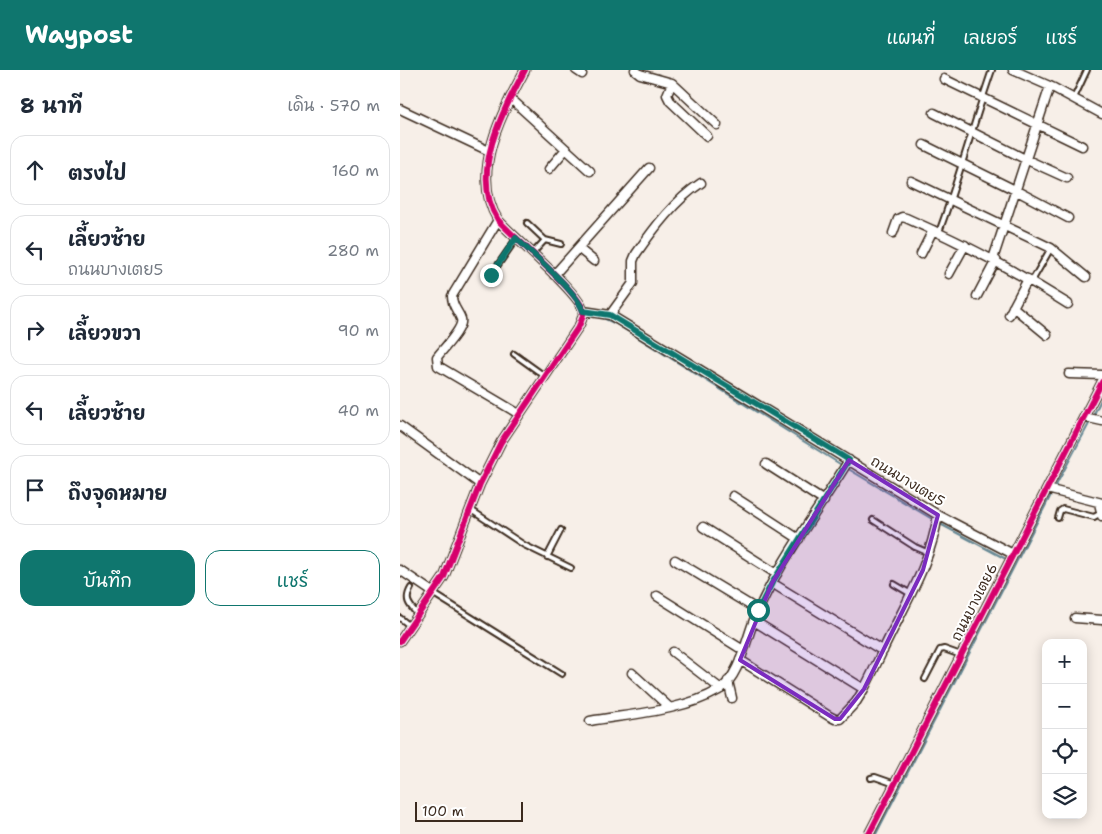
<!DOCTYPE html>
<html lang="th">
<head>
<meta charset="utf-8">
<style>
	:root { --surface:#fff; --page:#f6f6f7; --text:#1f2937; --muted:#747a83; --line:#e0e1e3; --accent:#0f766e }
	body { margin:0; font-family:"Shantell Sans","Playpen Sans Thai",sans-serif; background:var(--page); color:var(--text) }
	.controls { position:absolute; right:15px; bottom:15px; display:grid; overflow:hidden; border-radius:10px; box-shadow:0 2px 12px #0003 }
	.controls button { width:45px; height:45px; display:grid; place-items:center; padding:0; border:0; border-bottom:1px solid var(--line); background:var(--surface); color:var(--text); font:25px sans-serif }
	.scale { position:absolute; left:15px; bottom:12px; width:108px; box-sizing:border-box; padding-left:5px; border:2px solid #3b2a1e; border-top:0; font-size:14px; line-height:18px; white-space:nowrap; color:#3b2a1e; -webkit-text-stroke:4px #fff; paint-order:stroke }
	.stop { position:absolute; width:15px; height:15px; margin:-11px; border:4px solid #0f766e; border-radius:50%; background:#fff }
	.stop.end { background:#0f766e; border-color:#fff; box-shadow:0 1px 5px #0008 }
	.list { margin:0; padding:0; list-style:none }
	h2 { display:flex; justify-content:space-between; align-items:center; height:65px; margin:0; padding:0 20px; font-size:21px }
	h2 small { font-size:16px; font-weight:400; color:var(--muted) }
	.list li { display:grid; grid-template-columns:32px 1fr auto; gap:15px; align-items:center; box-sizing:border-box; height:70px; margin:0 10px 10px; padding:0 10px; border:1px solid var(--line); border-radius:15px }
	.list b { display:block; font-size:19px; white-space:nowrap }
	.list p { margin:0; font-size:16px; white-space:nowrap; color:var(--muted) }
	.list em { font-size:16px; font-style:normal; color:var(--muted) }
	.actions { display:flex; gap:10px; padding:15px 20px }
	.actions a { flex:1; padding:11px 0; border:1px solid var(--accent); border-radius:15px; text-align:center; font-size:18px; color:var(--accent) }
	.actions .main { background:var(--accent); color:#fff }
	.icon { flex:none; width:28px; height:28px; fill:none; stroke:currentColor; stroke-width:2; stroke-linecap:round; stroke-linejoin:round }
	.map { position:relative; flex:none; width:702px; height:764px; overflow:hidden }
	header { display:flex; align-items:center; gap:30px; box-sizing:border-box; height:70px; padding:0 25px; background:var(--accent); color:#fff }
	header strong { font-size:24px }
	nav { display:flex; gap:28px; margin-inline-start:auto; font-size:18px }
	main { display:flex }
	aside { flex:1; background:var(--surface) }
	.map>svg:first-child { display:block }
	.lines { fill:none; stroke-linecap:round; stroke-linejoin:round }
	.stream { stroke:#668894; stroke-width:2 }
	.lane-casing { stroke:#3b2a1e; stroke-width:8 }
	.street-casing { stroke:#3b2a1e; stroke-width:11 }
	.lane { stroke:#fff; stroke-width:4 }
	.street { stroke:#fff; stroke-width:8 }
	.cycleway-casing { stroke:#fff; stroke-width:9 }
	.cycleway { stroke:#d6006c; stroke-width:6 }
	.route { stroke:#0f766e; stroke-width:6 }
	.marked { fill:#7b2cbf; fill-opacity:0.2; stroke:#7b2cbf; stroke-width:4; stroke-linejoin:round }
	.labels { text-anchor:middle; stroke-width:4; stroke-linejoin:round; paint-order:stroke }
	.street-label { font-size:14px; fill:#3b2a1e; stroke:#fff }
</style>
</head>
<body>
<header>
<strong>Waypost</strong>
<nav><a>แผนที่</a><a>เลเยอร์</a><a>แชร์</a></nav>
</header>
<main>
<aside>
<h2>8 นาที<small>เดิน · 570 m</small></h2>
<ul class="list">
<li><svg class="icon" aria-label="ahead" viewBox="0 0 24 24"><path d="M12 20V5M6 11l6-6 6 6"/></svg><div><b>ตรงไป</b></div><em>160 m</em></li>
<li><svg class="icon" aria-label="left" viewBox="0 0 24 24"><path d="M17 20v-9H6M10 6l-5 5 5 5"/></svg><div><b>เลี้ยวซ้าย</b><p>ถนนบางเตย5</p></div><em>280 m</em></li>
<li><svg class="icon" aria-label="right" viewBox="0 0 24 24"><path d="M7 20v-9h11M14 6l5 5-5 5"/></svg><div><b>เลี้ยวขวา</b></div><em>90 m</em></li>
<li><svg class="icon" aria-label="left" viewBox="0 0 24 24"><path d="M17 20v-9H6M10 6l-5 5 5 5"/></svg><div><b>เลี้ยวซ้าย</b></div><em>40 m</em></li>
<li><svg class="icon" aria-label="arrive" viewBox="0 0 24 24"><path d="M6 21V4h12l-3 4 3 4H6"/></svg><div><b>ถึงจุดหมาย</b></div></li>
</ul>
<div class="actions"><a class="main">บันทึก</a><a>แชร์</a></div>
</aside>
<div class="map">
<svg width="702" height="764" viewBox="0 0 702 764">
	<rect width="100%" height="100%" fill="#f7efe8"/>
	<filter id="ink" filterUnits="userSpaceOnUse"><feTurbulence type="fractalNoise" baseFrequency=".02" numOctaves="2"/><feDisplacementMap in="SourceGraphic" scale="10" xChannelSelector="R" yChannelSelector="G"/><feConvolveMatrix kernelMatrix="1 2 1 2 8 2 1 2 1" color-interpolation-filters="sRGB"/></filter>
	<g filter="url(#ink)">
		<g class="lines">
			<path class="stream" d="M201,247L216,254L440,394
				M693,346L702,328
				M450,400L532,449
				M654,419L691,350
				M542,455L604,488
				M476,764L652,423"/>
			<defs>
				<path id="lane" d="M674,28L687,0
					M127,153L145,170L132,184
					M539,162C559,109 573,54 592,0
					M145,170L161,174
					M91,205L116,169
					M632,211L651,178
					M114,284L146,307
					M71,440L124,475L171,498
					M658,448L660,441L663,439L694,447L701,443
					M473,450L515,477L529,483
					M147,487L161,460
					M494,514L511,524
					M11,518C4,530 9,535 18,545
					M34,524L162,604
					M0,548L10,556
					M525,609L540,580L544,579L561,585
					M471,708L475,707L495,714"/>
				<path id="street" d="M176,0L182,4
					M235,0L240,4L272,13L317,55
					M613,0L654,18L702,44
					M544,9L682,76
					M272,13L267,25L270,31L307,66
					M110,28L190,101
					M0,39L89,81
					M534,43L625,89L667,108
					M524,75L615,120L668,148
					M149,99L166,79
					M511,111L651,178L686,207
					M98,150L52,226C52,237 58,240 61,249C64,258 43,279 37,287L38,296L119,344
					M493,163L498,149L502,147L506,148C563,173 616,201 668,234
					M178,178L194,191
					M521,184L533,160
					M593,189L650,16
					M549,204L565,175
					M154,205L249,98
					M577,226L596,190
					M613,237L647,265
					M183,241L210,245L538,445L613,484
					M210,245L233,213V191L236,184C254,158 275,130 301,113
					M609,245L628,209
					M669,304L702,305
					M684,347L702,351
					M0,356L80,414
					M366,394L424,431
					M647,419L702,433
					M333,426L399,469
					M699,433L702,446
					M303,457L377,504
					M275,490L358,540
					M0,500L34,523
					M372,513L483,581
					M257,526L343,580
					M675,548L702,550
					M354,551L464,619
					M0,571L44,507L80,414L101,372L179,256C181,251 184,246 183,241C182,225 113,167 98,150C69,104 102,42 125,0
					M273,582L321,619
					M340,590L429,646L435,649H440L456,632L464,619C475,598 484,577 495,556C514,518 531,488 538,445
					M232,603L269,637
					M328,611L332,628
					M190,651C231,644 283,641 319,620C339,608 346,570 354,550C377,494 418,441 449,390
					M469,764L702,312"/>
			</defs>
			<use href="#lane" class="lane-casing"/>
			<use href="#street" class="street-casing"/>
			<use href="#lane" class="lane"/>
			<use href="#street" class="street"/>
			<defs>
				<path id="cycleway" d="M0,571L44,507L80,414L101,372L179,256C181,251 184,246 183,241C182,225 113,167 98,150C69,104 102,42 125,0
					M469,764L702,312"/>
			</defs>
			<use href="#cycleway" class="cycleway-casing"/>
			<use href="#cycleway" class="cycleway"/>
		</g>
	</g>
	<g class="lines" filter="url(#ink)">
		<path class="route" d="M91,205L116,168C133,185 176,220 183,241L210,245L449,390L372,513L358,540"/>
	</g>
	<path class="marked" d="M449,390L538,445L523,500L464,619L440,649H435L340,590L372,513Z"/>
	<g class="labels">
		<g class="street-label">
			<text transform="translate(508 411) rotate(31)" y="5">ถนนบางเตย5</text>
			<text transform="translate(574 532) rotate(-63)" y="5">ถนนบางเตย6</text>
		</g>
	</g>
</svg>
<div class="controls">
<button>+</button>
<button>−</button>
<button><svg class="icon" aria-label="locate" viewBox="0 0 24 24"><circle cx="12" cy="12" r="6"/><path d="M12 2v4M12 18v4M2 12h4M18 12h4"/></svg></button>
<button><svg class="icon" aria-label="layers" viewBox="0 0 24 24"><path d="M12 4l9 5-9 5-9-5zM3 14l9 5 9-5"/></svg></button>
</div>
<div class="scale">100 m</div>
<div class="stop" style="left:358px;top:540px"></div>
<div class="stop end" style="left:91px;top:205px"></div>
</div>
</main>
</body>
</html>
